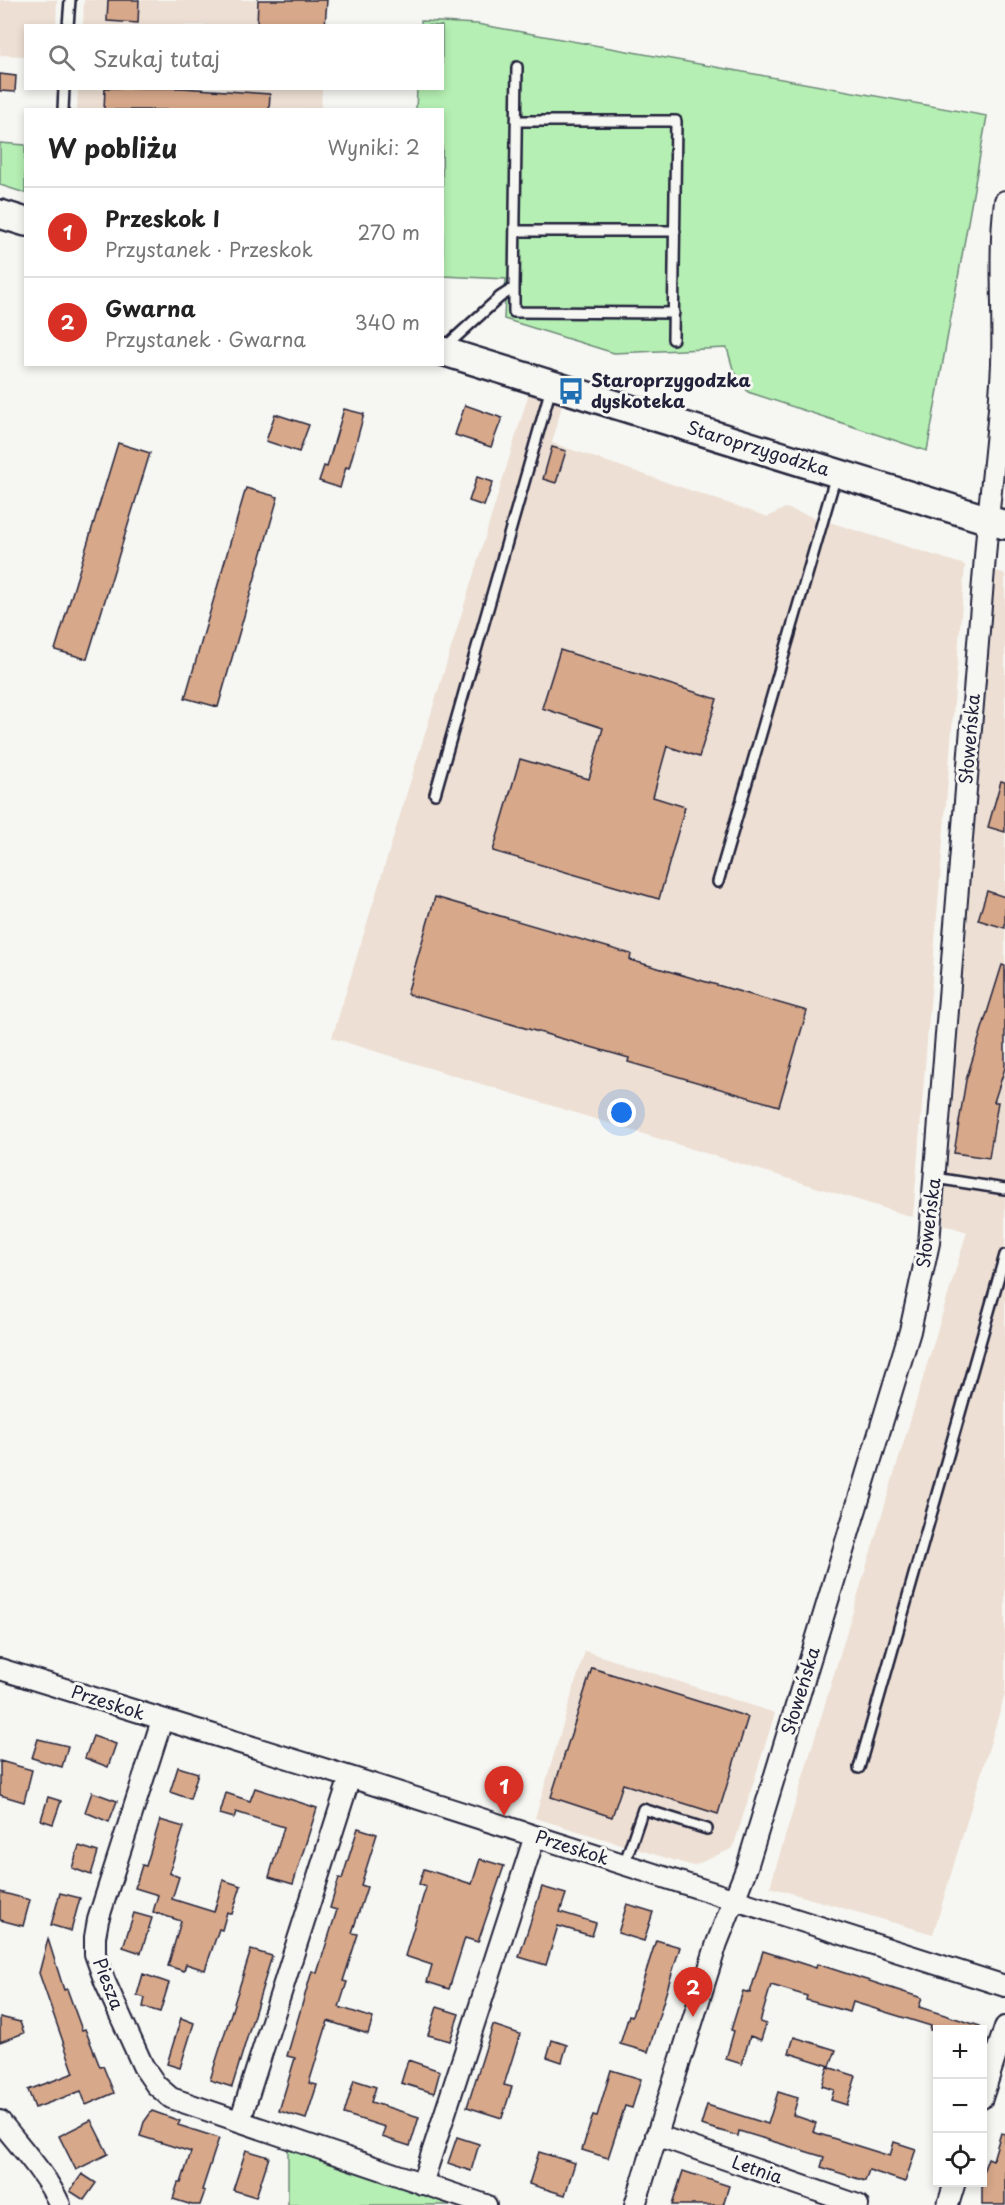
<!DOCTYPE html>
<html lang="pl">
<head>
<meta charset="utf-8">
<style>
	:root { --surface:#fff; --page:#f2f2f2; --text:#222; --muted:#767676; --line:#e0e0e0; --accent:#d93025 }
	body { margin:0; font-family:"Playpen Sans",sans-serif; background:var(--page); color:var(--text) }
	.controls { position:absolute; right:18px; bottom:18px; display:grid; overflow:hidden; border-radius:0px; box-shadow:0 3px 9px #0003 }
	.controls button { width:54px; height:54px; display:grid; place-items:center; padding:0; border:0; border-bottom:2px solid var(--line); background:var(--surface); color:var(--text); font:30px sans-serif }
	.you { position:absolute; left:622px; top:1113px; width:21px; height:21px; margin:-15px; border:4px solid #fff; border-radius:50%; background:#1a73e8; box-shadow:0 0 0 9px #1a73e833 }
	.badge { display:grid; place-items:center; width:39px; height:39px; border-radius:50%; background:var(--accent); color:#fff; font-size:20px; font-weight:700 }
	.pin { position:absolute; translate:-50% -50px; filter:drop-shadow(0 2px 3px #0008) }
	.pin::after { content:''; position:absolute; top:32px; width:21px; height:18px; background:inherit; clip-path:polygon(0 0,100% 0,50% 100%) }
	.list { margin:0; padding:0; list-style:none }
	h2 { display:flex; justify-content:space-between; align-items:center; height:78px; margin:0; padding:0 24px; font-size:26px }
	h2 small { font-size:20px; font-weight:400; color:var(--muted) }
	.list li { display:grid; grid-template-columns:39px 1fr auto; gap:18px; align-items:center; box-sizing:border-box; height:90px; padding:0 24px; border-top:2px solid var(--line) }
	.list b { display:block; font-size:22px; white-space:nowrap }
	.list p { margin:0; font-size:20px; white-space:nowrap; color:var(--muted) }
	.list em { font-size:20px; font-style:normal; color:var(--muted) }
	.icon { flex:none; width:33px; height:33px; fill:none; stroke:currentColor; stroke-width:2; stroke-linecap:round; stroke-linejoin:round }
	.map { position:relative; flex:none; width:1005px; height:2205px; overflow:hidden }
	.search { position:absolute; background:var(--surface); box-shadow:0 3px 9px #0003; left:24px; top:24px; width:420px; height:66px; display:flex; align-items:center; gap:15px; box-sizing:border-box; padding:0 21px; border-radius:0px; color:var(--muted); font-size:22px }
	.panel { position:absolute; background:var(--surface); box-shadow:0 3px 9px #0003; left:24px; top:108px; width:420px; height:258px; border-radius:0px }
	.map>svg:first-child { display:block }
	.built { fill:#eddfd3 }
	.green { fill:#b5efb3; stroke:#6c8877; stroke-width:1.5 }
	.building { fill:#d7a88a; stroke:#22223b; stroke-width:1.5 }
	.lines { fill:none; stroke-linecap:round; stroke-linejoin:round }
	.lane-casing { stroke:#22223b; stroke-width:14 }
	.street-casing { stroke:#22223b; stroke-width:24 }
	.secondary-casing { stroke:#22223b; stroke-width:32 }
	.lane { stroke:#f6f6f2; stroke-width:9 }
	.street { stroke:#f6f6f2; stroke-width:20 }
	.secondary { stroke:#f6f6f2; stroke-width:27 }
	.labels { text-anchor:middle; stroke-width:6; stroke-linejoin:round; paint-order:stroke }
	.poi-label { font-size:18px; font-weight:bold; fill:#22223b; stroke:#f6f6f2; text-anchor:start }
	.street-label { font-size:18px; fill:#22223b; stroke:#f6f6f2 }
</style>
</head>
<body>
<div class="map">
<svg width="1005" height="2205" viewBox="0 0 1005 2205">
	<rect width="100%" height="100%" fill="#f6f6f2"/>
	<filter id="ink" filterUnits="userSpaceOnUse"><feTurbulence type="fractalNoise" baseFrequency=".0167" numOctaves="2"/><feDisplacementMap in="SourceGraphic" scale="12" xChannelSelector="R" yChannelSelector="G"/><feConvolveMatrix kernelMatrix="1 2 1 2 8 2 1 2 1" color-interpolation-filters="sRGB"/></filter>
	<g filter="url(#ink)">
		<path class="built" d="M0,0H57L56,25L26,26L25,56L0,55Z
			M84,0H326L324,25L83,26Z
			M78,89H322L321,109L77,110Z
			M529,393L562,405L552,443L768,517L785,508L965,565L913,1217L332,1038Z
			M996,571L1005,574V1694L933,1934L770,1887L967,1232L943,1224Z
			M585,1651L775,1713L733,1848L693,1866L535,1818Z"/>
		<path class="green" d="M421,21L477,24L987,116L927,451L748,392L733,369L727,348L614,353L504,319L506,279L443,276L442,110H416L417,89L442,88V26L421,25Z
			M0,143L25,145V193L0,185Z
			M288,2148L458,2205H288Z"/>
		<path class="building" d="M108,0H139L138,23L107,21Z
			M258,0H327L325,26H257Z
			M0,74L16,76L15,92L0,91Z
			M105,88H182L270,94L269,110H104Z
			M465,405L502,418L491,447L455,435Z
			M344,409L364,414L349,468L346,467L340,488L319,481L324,466L327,467Z
			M275,414L309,425L299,452L266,441Z
			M118,443L150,453L87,659L55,650Z
			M552,447L566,451L556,483L543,479Z
			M477,477L493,482L484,506L469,501Z
			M246,488L278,497L218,707L185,698Z
			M560,650L717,699L699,757L667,746L653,797L685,807L659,899L493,851L520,759L589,779L603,728L542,708Z
			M1001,781L1005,782V832L988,827Z
			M987,891L1005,897V928L978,920Z
			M435,897L631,954L630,960L807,1011L779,1106L628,1062L629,1058L407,994Z
			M1002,965L1005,966V1068L994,1102H998L989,1158L954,1153L966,1080Z
			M592,1668L748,1717L718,1814L623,1784L612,1817L551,1797Z
			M93,1736L116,1744L108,1767L85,1758Z
			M38,1739L68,1746L62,1767L32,1758Z
			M0,1761L32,1770L24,1802L0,1795Z
			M178,1767L198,1773L190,1799L170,1792Z
			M255,1788L317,1808L293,1884L269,1877L284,1827L236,1812L234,1818L220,1814L226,1793L250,1801Z
			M92,1792L117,1801L109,1822L85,1812Z
			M48,1797L61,1801L53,1824L41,1820Z
			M160,1820L184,1827L169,1873L179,1877L172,1899L214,1912L223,1880L241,1886L232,1914L227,1912L222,1930L219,1929L205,1970L186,1964L184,1971L168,1966L181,1921L153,1912L158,1895L135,1888L142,1865L146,1866Z
			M358,1828L377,1834L361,1885L367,1887L352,1933L358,1934L343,1981L347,1982L339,2007L373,2018L368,2034L328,2021L309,2083L317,2085L306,2119L279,2111L295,2058L287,2056L312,1971L317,1973L337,1910L330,1908L339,1878L342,1879Z
			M79,1846L98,1852L91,1875L72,1868Z
			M480,1859L504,1866L478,1942L465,1938L449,1989L427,1982L432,1965L405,1956L426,1887L419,1884L424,1869L472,1884Z
			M542,1887L566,1894L560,1912L596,1923L592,1936L558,1926L546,1965L519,1957Z
			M0,1892L30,1900L23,1926L0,1920Z
			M60,1893L80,1898L71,1931L51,1925Z
			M627,1904L653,1912L644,1941L618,1933Z
			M134,1913L152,1918L141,1953L123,1947Z
			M48,1939L64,1990L67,1989L82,2030L85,2029L100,2067L103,2066L114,2093L86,2105L81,2091L35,2108L28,2090L74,2073L39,1973Z
			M656,1940L680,1947L648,2052L620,2044L629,2015L632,2016Z
			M251,1950L272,1956L232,2087L210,2080Z
			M763,1951L816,1968L817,1964L922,1998L919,2007L980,2026L979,2030H930L931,2026L853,2002L850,2012L806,2000L807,1996L771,1985L760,2022L766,2024L761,2040L750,2036L742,2064L726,2059L734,2031L731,2030L743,1991L750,1993Z
			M143,1974L169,1983L160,2012L143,2007L145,1998L137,1995Z
			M437,2007L459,2014L450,2041L428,2035Z
			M0,2017L20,2022L24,2033L0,2042Z
			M181,2018L194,2023L180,2068L167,2064Z
			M493,2025L520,2034L504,2085L512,2087L502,2118L467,2107Z
			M794,2037L836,2050L830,2066L789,2053Z
			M552,2040L567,2045L562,2062L547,2057Z
			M408,2060L440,2071L434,2093L401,2083Z
			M828,2067L856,2076L847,2105L831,2100L834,2090L822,2086Z
			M611,2070L641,2079L632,2108L625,2106L608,2158L582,2150L593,2115L597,2116Z
			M354,2080L376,2087L371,2102L419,2117L410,2146L382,2137L385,2127L344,2114Z
			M778,2092L798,2098L793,2115L816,2123L813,2132L890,2156L894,2142L916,2149L905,2182L869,2170L865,2181L821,2167L824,2157L739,2131L738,2136L701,2125L707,2105L768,2124Z
			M152,2111L180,2121L178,2125L219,2138L202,2190L205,2191L200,2205H192L173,2199L178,2183H181L191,2152L140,2136L144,2122Z
			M91,2120L108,2154L76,2170L59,2136Z
			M1001,2133L1005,2134V2205H982V2175L988,2158L993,2160Z
			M457,2137L479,2144L471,2171L448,2163Z
			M246,2150L269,2157L256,2197L233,2190Z
			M539,2152L575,2163L565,2195L529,2184Z
			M683,2171L729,2186L723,2205H672Z
			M82,2174L96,2183L84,2200L70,2191Z"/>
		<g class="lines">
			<defs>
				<path id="lane" d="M68,26L70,0
					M63,110L64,88
					M516,121H676L673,339
					M515,231H675
					M514,288V312L674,313
					M444,348L500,297L514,288L517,67
					M435,794L551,388
					M718,882L836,475
					M935,1178L1005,1189
					M859,1768L1005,1255
					M624,1865L643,1809L707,1829"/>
				<path id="street" d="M0,1669L350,1777L1005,1986
					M162,1720L98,1920L95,1937V1954L105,1982L143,2066L156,2085L171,2098L486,2205
					M982,2098L1005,2027
					M0,2121C21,2148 46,2174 60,2205
					M240,2121L350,1777
					M656,2135L858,2205
					M422,2184L535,1836
					M635,2205L717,1943L747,1867L910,1331L929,1243L988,520C993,468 1000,415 1002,363C1004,309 998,255 1005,201
					M948,2205L955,2182"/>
				<path id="secondary" d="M0,214L26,222
					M442,351L1005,525"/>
			</defs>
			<use href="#lane" class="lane-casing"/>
			<use href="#street" class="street-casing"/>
			<use href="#secondary" class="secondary-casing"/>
			<use href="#lane" class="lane"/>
			<use href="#street" class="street"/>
			<use href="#secondary" class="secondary"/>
		</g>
	</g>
	<defs>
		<symbol id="bus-bare" viewBox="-9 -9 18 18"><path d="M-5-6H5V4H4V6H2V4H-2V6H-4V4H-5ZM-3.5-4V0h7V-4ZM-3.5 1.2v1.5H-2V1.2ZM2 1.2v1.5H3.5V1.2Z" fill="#1f6fb2" stroke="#f6f6f2" stroke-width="2.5" paint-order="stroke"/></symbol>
	</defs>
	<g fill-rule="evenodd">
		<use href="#bus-bare" x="552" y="372" width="38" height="38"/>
	</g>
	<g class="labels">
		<g class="poi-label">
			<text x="591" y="387">Staroprzygodzka<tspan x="591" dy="21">dyskoteka</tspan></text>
		</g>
		<g class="street-label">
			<text transform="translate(758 449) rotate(17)" y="6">Staroprzygodzka</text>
			<text transform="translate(970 739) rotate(-85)" y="6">Słoweńska</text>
			<text transform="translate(929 1223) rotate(-83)" y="6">Słoweńska</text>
			<text transform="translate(801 1691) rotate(-73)" y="6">Słoweńska</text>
			<text transform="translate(108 1703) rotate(18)" y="6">Przeskok</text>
			<text transform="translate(572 1848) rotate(18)" y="6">Przeskok</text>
			<text transform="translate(108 1984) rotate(69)" y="6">Piesza</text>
			<text transform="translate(757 2170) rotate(19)" y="6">Letnia</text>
		</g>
	</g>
</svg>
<div class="controls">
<button>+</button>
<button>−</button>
<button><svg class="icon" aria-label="locate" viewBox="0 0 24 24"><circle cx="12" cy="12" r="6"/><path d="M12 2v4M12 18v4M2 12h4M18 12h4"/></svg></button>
</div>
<div class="you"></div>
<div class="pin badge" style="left:504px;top:1816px">1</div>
<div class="pin badge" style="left:693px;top:2017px">2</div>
<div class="search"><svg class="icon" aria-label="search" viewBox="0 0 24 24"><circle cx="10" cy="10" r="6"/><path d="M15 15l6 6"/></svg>Szukaj tutaj</div>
<section class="panel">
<h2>W pobliżu<small>Wyniki: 2</small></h2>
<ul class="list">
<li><span class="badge">1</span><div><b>Przeskok I</b><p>Przystanek · Przeskok</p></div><em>270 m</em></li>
<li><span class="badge">2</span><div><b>Gwarna</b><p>Przystanek · Gwarna</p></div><em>340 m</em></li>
</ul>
</section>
</div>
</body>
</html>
